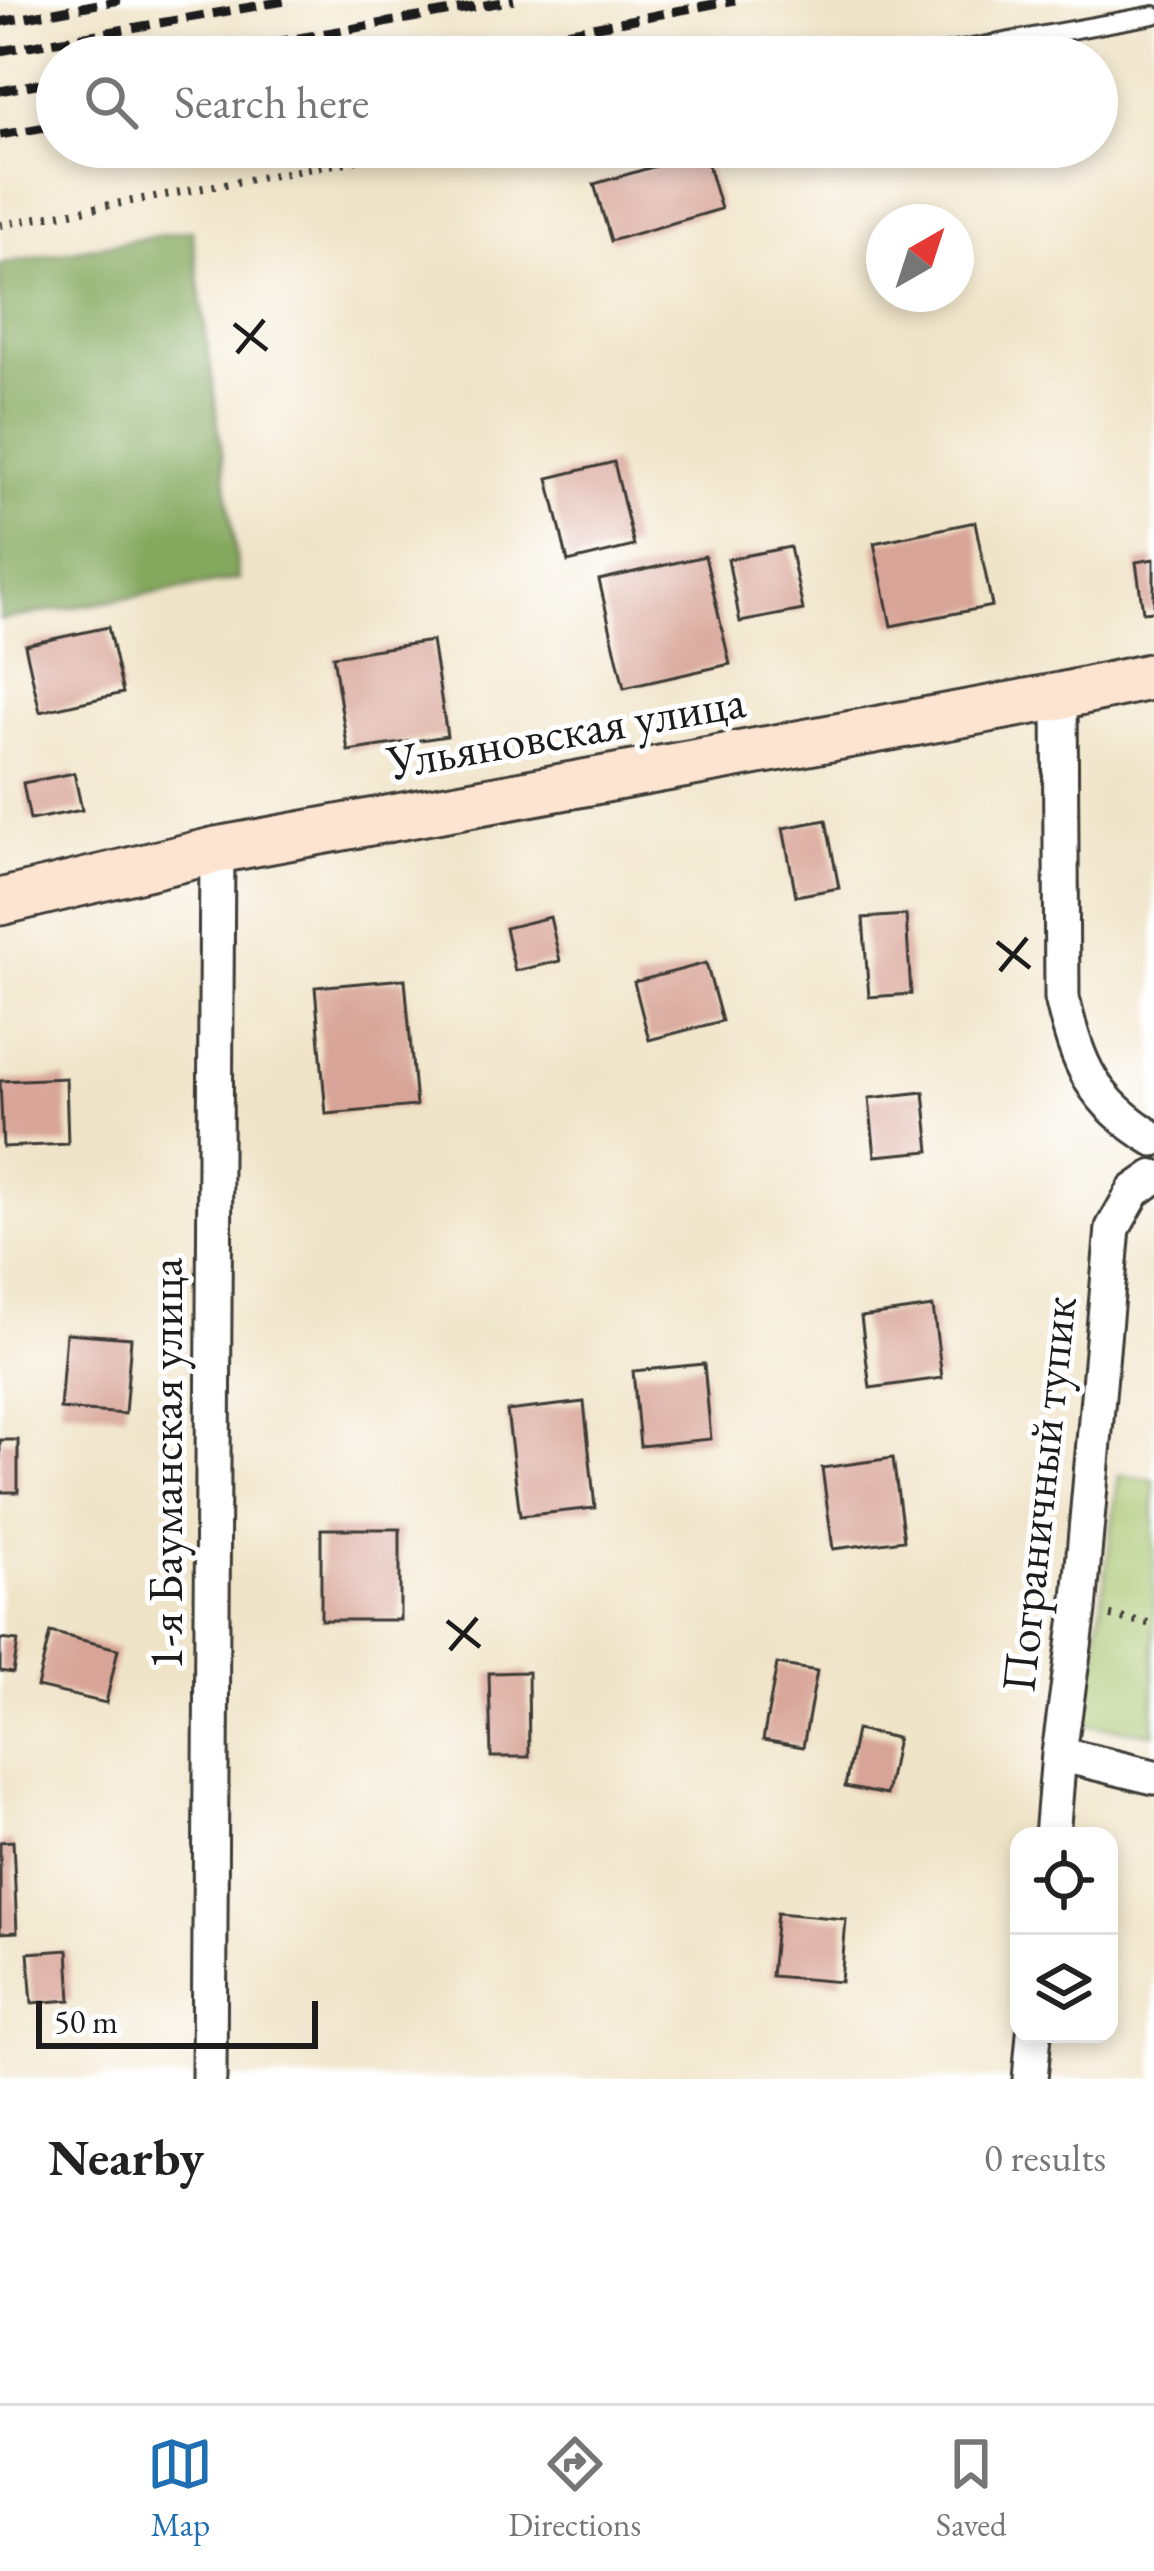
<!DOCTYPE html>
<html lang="en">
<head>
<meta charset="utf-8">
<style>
	:root { --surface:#fff; --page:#f2f2f2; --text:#222; --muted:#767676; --line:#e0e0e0; --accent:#1f6fb2 }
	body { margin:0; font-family:"EB Garamond",serif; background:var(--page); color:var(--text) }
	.controls { position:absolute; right:36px; bottom:36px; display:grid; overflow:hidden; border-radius:24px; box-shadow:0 6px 18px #0003 }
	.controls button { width:108px; height:108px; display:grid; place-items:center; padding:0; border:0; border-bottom:3px solid var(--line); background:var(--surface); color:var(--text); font:60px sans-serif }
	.compass { position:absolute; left:866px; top:204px; width:108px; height:108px; border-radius:50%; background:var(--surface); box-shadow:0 6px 18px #0003; rotate:39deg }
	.scale { position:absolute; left:36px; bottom:30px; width:282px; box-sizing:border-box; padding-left:12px; border:6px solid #1c1c1c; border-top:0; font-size:33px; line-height:42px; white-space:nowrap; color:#1c1c1c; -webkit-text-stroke:9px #fff; paint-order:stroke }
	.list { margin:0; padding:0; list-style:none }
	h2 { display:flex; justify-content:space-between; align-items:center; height:156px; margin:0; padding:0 48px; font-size:51px }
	h2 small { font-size:39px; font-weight:400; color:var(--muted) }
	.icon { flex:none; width:66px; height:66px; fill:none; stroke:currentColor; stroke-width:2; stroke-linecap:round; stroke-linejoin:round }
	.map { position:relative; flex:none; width:1154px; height:2079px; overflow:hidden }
	.search { position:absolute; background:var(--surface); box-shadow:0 6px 18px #0003; left:36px; right:36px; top:36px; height:132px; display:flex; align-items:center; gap:30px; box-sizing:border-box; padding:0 42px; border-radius:66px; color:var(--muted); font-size:45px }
	.sheet { height:324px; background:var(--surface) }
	nav { display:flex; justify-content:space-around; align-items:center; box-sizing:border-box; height:168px; border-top:3px solid var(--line); background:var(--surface); font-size:33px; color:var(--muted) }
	nav a { display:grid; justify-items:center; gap:6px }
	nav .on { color:var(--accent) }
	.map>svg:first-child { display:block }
	.green { fill:#a5c269; stroke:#606f42; stroke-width:3 }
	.forest { fill:#84a85d; stroke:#50623c; stroke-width:3 }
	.building { fill:#d8a497 }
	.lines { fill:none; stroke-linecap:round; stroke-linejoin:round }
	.lane-casing { stroke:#3c3a36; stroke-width:22 }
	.street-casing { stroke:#3c3a36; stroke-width:39 }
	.secondary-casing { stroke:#3c3a36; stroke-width:51 }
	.path { stroke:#3c3a36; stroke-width:8; stroke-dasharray:3 9; stroke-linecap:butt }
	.lane { stroke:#fff; stroke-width:16 }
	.street { stroke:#fff; stroke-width:33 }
	.secondary { stroke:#fde4d1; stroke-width:45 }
	.rail { stroke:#1c1c1c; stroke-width:9; stroke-dasharray:18 9; stroke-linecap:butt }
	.ticks { fill:none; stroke:#1c1c1c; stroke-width:4.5 }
	.labels { text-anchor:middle; stroke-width:10; stroke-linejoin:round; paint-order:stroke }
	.street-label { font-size:48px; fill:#1c1c1c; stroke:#fff }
</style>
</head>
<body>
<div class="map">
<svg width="1154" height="2079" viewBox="0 0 1154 2079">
	<rect width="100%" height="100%" fill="#fff"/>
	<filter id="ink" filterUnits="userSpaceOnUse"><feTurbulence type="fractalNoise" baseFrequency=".00833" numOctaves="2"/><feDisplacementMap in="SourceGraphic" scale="24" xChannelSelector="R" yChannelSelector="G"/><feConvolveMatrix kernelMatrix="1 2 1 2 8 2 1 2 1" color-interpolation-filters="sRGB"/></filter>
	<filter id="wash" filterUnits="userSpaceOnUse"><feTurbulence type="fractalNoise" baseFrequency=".004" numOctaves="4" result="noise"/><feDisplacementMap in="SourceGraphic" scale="48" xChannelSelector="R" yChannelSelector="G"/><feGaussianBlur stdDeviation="2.7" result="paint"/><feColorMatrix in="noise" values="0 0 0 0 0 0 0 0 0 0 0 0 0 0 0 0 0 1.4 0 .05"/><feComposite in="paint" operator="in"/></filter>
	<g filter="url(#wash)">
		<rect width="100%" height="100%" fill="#f0e4c8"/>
		<path class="green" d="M1119,1475L1154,1480V1734L1085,1724Z"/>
		<path class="forest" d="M192,230L239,579L0,620V264Z"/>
		<g id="blocks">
			<path class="building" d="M704,152L721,209L611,241L594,184Z
				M614,462L634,546L568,562L548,478Z
				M975,522L992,606L891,626L874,543Z
				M790,547L803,610L740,622L728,559Z
				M705,556L730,664L624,688L599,580Z
				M1154,559V611L1143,612L1136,562Z
				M108,627L123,693L40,712L25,645Z
				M432,641L447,736L348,751L333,656Z
				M74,773L82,810L30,820L23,783Z
				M826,820L839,888L796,896L783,828Z
				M906,915L911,994L869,997L863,918Z
				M550,917L560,961L515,971L505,928Z
				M706,963L722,1021L649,1040L634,982Z
				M405,979L416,1106L326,1114L315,987Z
				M66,1078L68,1144L3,1147L0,1081Z
				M924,1092L930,1151L875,1156L869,1098Z
				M933,1307L942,1378L870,1388L861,1317Z
				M66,1333L131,1338L125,1414L60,1409Z
				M704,1364L711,1439L640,1446L633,1371Z
				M584,1402L595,1508L520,1516L507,1411Z
				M0,1440H18V1492H0Z
				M893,1458L904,1540L833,1549L822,1468Z
				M321,1529H400V1620H321Z
				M50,1632L118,1649L106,1703L37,1687Z
				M0,1639L18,1641L13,1673L0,1671Z
				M777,1664L817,1671L803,1747L763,1740Z
				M528,1672L529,1757H491L489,1673Z
				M856,1730L897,1738L886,1795L845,1787Z
				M13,1841L17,1932L0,1933V1842Z
				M777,1913L846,1919L841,1982L771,1976Z
				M68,1950L71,2000L32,2003L28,1953Z"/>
		</g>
	</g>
	<g filter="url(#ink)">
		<use href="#blocks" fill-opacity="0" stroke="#3c3a36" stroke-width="3"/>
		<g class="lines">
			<defs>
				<path id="lane" d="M922,57L1154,15"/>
				<path id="street" d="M1060,696L1062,998C1078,1066 1093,1102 1154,1139
					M1059,1754L1154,1777
					M1052,1836L1059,1754L1079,1610L1113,1228L1134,1191L1154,1177
					M209,2079L217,850
					M1030,2079L1034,2034"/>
				<path id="secondary" d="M0,902L217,850L1060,696L1154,676"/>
			</defs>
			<use href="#lane" class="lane-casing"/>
			<use href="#street" class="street-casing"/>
			<use href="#secondary" class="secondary-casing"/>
			<path class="path" d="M0,225L429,147
				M1110,1616L1154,1624"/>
			<use href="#lane" class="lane"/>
			<use href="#street" class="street"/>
			<use href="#secondary" class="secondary"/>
			<path class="rail" d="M0,22L120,0
				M0,51L291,0
				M191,57L514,0
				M434,57L735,0
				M0,91L57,80
				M0,135L57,125"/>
		</g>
	</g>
	<path class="ticks" d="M234,324L267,350M237,353L264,320M997,942L1030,968M1000,971L1027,938M447,1621L480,1647M450,1650L477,1618"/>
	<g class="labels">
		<g class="street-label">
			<text transform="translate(566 731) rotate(-10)" y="17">Ульяновская улица</text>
			<text transform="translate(165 1464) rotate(-90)" y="17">1-я Бауманская улица</text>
			<text transform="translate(1038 1494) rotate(-84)" y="17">Пограничный тупик</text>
		</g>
	</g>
</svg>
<div class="controls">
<button><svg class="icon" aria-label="locate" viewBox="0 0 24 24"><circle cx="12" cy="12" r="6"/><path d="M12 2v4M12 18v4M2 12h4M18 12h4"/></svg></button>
<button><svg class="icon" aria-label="layers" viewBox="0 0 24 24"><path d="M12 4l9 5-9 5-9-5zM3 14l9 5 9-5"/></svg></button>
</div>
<svg class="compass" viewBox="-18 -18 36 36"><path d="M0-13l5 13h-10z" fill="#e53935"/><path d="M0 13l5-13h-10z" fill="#767676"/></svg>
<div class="scale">50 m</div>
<div class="search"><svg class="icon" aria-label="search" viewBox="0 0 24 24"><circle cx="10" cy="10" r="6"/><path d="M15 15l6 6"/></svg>Search here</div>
</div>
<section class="sheet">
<h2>Nearby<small>0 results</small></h2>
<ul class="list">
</ul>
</section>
<nav>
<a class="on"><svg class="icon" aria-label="map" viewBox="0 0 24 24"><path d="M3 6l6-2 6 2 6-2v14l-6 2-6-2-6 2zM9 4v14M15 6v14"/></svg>Map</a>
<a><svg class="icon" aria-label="directions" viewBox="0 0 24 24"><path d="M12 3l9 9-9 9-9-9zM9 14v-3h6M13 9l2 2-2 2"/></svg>Directions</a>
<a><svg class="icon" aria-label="saved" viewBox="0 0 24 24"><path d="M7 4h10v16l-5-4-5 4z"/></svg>Saved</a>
</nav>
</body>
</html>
